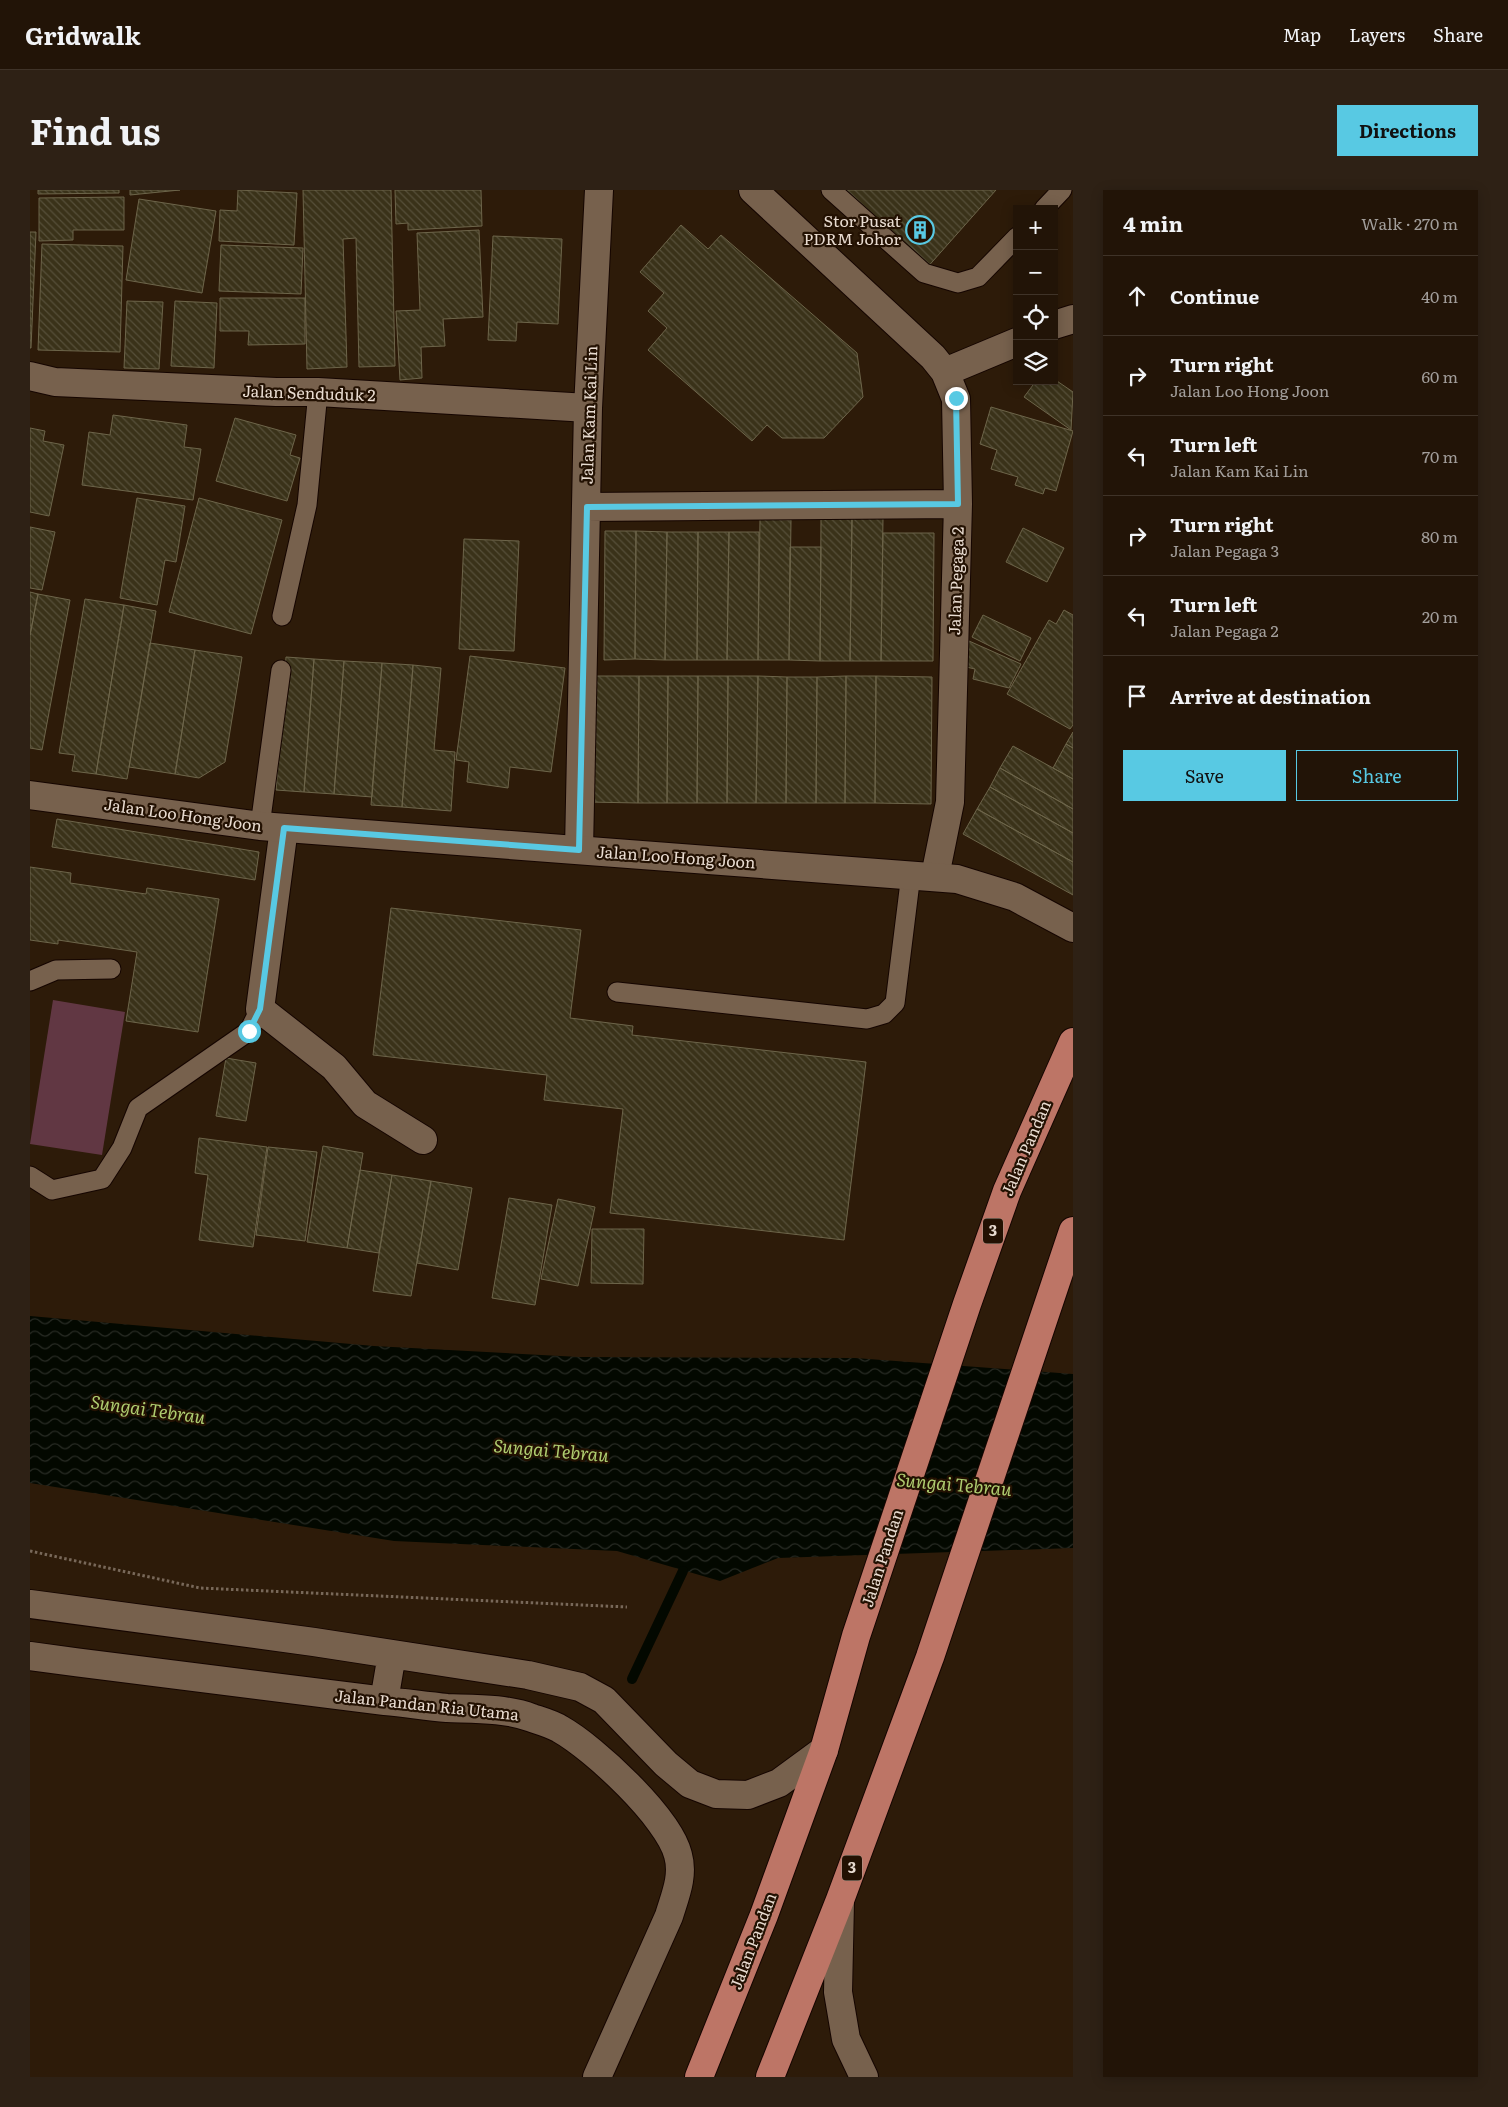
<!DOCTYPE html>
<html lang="en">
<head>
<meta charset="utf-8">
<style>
	:root { --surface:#221407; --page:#2e2115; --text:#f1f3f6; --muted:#a29e9b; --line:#3f3328; --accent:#58c9e3 }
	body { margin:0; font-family:Literata,serif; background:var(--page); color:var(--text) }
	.controls { position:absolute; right:15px; top:15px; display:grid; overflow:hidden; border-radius:0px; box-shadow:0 2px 12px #0003 }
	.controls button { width:45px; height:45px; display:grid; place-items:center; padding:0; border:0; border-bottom:1px solid var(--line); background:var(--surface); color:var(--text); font:25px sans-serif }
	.stop { position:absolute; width:15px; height:15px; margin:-11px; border:4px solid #58c9e3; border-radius:50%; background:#fff }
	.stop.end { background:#58c9e3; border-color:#fff; box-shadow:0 1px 5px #0008 }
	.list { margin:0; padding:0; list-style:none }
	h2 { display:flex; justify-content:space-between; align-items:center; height:65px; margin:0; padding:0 20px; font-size:21px }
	h2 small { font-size:16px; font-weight:400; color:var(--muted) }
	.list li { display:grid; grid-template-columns:32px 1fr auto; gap:15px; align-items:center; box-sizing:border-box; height:80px; padding:0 20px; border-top:1px solid var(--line) }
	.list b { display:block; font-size:19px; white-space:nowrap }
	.list p { margin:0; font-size:16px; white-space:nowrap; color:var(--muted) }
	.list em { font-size:16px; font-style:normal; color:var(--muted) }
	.actions { display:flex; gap:10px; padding:15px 20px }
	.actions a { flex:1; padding:11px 0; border:1px solid var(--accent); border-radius:0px; text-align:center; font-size:18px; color:var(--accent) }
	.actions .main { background:var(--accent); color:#111 }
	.icon { flex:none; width:28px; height:28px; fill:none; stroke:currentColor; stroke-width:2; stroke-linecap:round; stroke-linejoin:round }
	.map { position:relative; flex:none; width:1043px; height:1887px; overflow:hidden; border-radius:0px }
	header { display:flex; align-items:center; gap:30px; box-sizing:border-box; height:70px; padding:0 25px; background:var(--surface); border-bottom:1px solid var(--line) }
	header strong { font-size:24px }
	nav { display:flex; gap:28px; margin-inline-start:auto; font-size:18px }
	.intro { display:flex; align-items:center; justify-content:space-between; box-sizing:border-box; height:120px; padding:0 30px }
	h1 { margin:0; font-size:35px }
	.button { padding:12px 22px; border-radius:0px; background:var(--accent); color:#111; font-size:18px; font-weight:700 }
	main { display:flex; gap:30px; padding:0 30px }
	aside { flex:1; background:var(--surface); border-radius:0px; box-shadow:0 2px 12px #0003 }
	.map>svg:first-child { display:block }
	.grass { fill:#613743 }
	.water { fill:url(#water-waves) }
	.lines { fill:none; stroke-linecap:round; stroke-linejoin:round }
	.stream { stroke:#030800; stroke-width:10 }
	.building { fill:url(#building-back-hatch); stroke:#6d654a }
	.lane-casing { stroke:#150500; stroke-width:21 }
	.street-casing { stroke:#150500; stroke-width:30 }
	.secondary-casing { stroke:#150500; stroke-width:30 }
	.highway-casing { stroke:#150500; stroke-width:30 }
	.path { stroke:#786859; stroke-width:3; stroke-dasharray:2.5 2.5; stroke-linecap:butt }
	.lane { stroke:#77614d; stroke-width:19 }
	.street { stroke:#77614d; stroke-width:28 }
	.secondary { stroke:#77614d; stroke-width:28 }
	.highway { stroke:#bd7566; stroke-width:28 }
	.route { stroke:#58c9e3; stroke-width:6 }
	.labels { text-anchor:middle; stroke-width:4.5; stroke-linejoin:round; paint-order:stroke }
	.shield { fill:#231102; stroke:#ae9f93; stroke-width:1 }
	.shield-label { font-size:15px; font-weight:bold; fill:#e9dcd1 }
	.poi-label { font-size:16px; fill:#e9dcd1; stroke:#231102; text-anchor:end }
	.street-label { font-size:16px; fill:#e9dcd1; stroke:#231102 }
	.water-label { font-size:18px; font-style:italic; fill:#aecc6f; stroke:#231102 }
</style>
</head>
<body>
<header>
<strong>Gridwalk</strong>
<nav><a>Map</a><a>Layers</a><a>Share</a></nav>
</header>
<div class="intro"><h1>Find us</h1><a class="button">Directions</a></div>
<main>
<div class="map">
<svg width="1043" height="1887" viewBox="0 0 1043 1887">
	<defs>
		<pattern id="water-waves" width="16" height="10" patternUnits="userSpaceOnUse" patternTransform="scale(1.25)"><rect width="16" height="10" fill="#030800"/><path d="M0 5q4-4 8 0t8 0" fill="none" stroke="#282b24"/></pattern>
		<pattern id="building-back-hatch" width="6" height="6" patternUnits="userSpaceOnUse" patternTransform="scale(1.25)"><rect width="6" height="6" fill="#3a3219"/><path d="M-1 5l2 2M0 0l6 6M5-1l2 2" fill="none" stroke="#564f39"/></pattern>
	</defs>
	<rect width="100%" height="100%" fill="#2d1b09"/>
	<path class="grass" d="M23,810L95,822L72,965L0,954Z"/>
	<path class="water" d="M0,1126L344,1156L550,1167L825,1168L1043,1184V1358L748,1368L690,1391L587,1361L364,1351L0,1293Z"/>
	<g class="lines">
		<path class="stream" d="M602,1489L653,1381"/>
	</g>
	<path class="building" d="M8,0H89V3L8,4Z
		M100,0H150L100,5Z
		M208,0L267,3L264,55L189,51L190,20L207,21Z
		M273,0H361L365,176L329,177L326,48L313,49L317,177L277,179Z
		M365,0H451L452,36L378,40V33L366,34Z
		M805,0H966L895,80Z
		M94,7V40H43V50L9,51V8Z
		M109,9L186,21L172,103L96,90Z
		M651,35L678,59L691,45L827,163L833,207L794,248H752L737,235L722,251L618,160L637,138L618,121L634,103L610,82Z
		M449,40L453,127L413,129L415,156L391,157L392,188L370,190L366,121L390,120L387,43Z
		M0,42H6L1,158H0Z
		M463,46L532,49L528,134L487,132L486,151L458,150Z
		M12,54L93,56L90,162L8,160Z
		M191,55L273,58L271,104L189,101Z
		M190,108H275V154L218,155L219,141H190Z
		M97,111L133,112L129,179L94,178Z
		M145,111L187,113L184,178L141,176Z
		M1024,189L1043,202L1041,240L994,207L1006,191H1024Z
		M961,217L1043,241L1026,301L1015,298L1013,304L985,295L988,287L961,279L967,260L950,254Z
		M83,225L157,235L154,257L171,259L163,310L52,295L59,242L80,245Z
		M205,228L266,245L260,265L270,268L257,311L186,291Z
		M0,238L15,241L13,251L34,255L19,326L0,322Z
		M107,308L155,316L146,372L135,370L127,415L90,408Z
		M169,308L252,330L221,444L139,422Z
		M791,328H822L820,471H790Z
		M822,328H853L851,471H820Z
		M730,329L761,330L759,470H728Z
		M0,337L25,342L12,400L0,398Z
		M993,338L1034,358L1017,392L976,372Z
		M575,341H606L605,469L574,470Z
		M606,341L637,342L635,470L605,469Z
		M637,342H668L667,470H635Z
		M668,342H699L697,470H667Z
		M699,342H729L728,470H697Z
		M853,343H904L903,471H851Z
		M434,349L489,351L484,461L429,459Z
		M760,357H791L790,471L759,470Z
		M0,402L8,404L0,445Z
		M8,404L40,410L12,560L0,558V445Z
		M55,409L94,415L66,584L42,581L45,565L29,563Z
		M94,415L126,421L97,589L66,584Z
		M1034,420L1043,425V535L1040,539L977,504L1019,430L1026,434Z
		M953,425L1001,448L990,471L942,447Z
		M939,451L991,474L979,498L943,489L945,479L932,476Z
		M120,453L165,460L145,584L99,577Z
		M165,460L212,467L195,572L169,588L145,584Z
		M440,466L535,478L521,582L480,577L478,598L437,592L439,572L426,570Z
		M256,467L284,469L274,602L246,600Z
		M284,469L314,471L304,604L274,602Z
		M314,471L352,473L342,607L304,604Z
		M352,473L383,475L372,617L341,615Z
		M383,475L411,478L404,560L425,562L421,621L372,617Z
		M560,486H609L608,613L559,612Z
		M609,486H638L637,613H608Z
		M638,486H668L667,613H637Z
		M668,486H698L697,613H667Z
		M698,486H728L726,613H697Z
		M728,486L757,487L756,613H726Z
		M816,486L815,613H786L787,487Z
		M816,486H846L845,613H815Z
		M846,486L902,487L901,614L845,613Z
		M757,487H787L786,613H756Z
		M1043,542V558L1036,554Z
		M1036,554L1043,558V589L1023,578Z
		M983,556L1043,589V619L970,578Z
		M970,578L1043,619V643L960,597Z
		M960,597L1043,643V672L947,619Z
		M947,619L1043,672V705L933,644Z
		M27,629L229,662L225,690L22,657Z
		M0,677L41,683L40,693L116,704L117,698L189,709L168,842L96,831L107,762L28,750V754L0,750Z
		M361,718L551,740L540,828L603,836L602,845L836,872L814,1050L580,1023L593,919L514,910L517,885L343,865Z
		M196,868L226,873L216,931L186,926Z
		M169,948L237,957L223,1057L169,1050L178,985L165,983Z
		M293,956L333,963L317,1058L277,1052Z
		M238,957L287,962L275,1051L226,1045Z
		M330,980L362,985L349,1063L317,1058Z
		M362,985L401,991L381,1106L343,1101Z
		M401,991L442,998L428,1080L387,1073Z
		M479,1008L522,1015L505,1115L462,1108Z
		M528,1009L565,1017L548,1096L511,1089Z
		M562,1039H614L613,1094L561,1093Z"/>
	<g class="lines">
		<defs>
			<path id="lane" d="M801,0L894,83L928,93L948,87L987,47
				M1014,19L1032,0
				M252,426L277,315L288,202
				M230,636L251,480
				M0,791L26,780L81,779
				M587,802L837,829L854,824L865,813L881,684
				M0,986L22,1000L72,989L92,958L108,918L219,841L230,819"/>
			<path id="street" d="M723,0L903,167L915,182L926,209L928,314L920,612L905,686
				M1024,135L1043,129
				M915,182L987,152
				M0,186L25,192L246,202H288L558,218
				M557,317L928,314
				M254,638L230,819L304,877L335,914L393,950
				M549,660L558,218L569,0
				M810,1712L808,1802L816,1849L834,1887"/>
			<path id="secondary" d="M0,605L230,636L927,689L985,707L1043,738
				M0,1414L284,1452L498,1485L550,1497L574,1510L636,1574L660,1594L686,1604L718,1605L749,1593L794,1560
				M0,1466C118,1482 236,1497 355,1511C376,1513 396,1516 417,1518C444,1519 476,1518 502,1528C511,1531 522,1534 530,1539C564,1558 639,1628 648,1665C654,1686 645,1706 639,1726L567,1887
				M354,1511L362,1464"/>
			<path id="highway" d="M669,1887L734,1725L794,1560L826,1446L937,1114L977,1001L1043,852
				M740,1887L810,1710L900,1467L1043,1041"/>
		</defs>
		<use href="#lane" class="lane-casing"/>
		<use href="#street" class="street-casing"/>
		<use href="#secondary" class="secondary-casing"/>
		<use href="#highway" class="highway-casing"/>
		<path class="path" d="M0,1361L170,1398L597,1417"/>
		<use href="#lane" class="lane"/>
		<use href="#street" class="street"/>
		<use href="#secondary" class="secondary"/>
		<use href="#highway" class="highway"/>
	</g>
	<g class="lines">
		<path class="route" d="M219,841L230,819L254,638L549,660L557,317L928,314L926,208"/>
	</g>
	<defs>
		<symbol id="building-ring" viewBox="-11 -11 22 22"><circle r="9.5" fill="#231102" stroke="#58c9e3" stroke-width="1.5"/><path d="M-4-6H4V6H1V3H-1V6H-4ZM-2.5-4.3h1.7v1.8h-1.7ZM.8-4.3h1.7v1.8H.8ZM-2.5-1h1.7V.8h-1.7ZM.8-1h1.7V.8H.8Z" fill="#58c9e3"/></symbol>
	</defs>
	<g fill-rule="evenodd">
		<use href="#building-ring" x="874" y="24" width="32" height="32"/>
	</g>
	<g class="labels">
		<g class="shield">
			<rect x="953" y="1028.5" width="20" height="25" rx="4"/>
			<rect x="812" y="1665.5" width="20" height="25" rx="4"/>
		</g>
		<g class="shield-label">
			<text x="963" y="1046">3</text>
			<text x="822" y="1683">3</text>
		</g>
		<g class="poi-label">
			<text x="871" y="37">Stor Pusat<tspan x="871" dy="18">PDRM Johor</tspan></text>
		</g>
		<g class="street-label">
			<text transform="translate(279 203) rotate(2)" y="6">Jalan Senduduk 2</text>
			<text transform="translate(559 225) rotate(-88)" y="6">Jalan Kam Kai Lin</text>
			<text transform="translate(926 391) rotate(-88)" y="6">Jalan Pegaga 2</text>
			<text transform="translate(153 625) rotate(8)" y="6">Jalan Loo Hong Joon</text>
			<text transform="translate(646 667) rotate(4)" y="6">Jalan Loo Hong Joon</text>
			<text transform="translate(996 958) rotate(-67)" y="6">Jalan Pandan</text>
			<text transform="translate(852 1368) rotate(-72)" y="6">Jalan Pandan</text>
			<text transform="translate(397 1515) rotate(6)" y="6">Jalan Pandan Ria Utama</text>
			<text transform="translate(723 1751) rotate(-69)" y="6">Jalan Pandan</text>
		</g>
		<g class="water-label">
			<text transform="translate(118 1220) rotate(8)" y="6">Sungai Tebrau</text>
			<text transform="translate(521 1261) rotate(5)" y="6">Sungai Tebrau</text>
			<text transform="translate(924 1295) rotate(5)" y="6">Sungai Tebrau</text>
		</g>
	</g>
</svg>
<div class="controls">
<button>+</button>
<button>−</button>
<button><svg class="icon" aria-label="locate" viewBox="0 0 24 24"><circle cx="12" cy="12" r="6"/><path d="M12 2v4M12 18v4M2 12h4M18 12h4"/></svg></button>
<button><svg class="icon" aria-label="layers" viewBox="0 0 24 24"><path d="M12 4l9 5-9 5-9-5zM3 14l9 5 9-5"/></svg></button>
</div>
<div class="stop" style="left:219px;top:841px"></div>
<div class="stop end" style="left:926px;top:208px"></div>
</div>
<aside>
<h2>4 min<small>Walk · 270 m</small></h2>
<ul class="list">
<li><svg class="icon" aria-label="ahead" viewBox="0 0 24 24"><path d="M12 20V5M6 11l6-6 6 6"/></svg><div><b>Continue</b></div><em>40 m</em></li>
<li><svg class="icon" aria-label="right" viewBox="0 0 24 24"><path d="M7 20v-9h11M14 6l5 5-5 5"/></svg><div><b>Turn right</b><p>Jalan Loo Hong Joon</p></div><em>60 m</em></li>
<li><svg class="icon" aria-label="left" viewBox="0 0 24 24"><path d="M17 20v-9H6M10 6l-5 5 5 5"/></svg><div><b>Turn left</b><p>Jalan Kam Kai Lin</p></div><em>70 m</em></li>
<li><svg class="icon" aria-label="right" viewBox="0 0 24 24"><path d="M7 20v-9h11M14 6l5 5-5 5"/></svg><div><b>Turn right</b><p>Jalan Pegaga 3</p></div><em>80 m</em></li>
<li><svg class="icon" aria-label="left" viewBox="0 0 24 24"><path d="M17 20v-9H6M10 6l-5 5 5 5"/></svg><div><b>Turn left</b><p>Jalan Pegaga 2</p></div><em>20 m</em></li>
<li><svg class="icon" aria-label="arrive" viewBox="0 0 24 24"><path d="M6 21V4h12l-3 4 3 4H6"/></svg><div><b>Arrive at destination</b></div></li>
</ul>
<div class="actions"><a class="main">Save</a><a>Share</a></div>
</aside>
</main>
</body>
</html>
